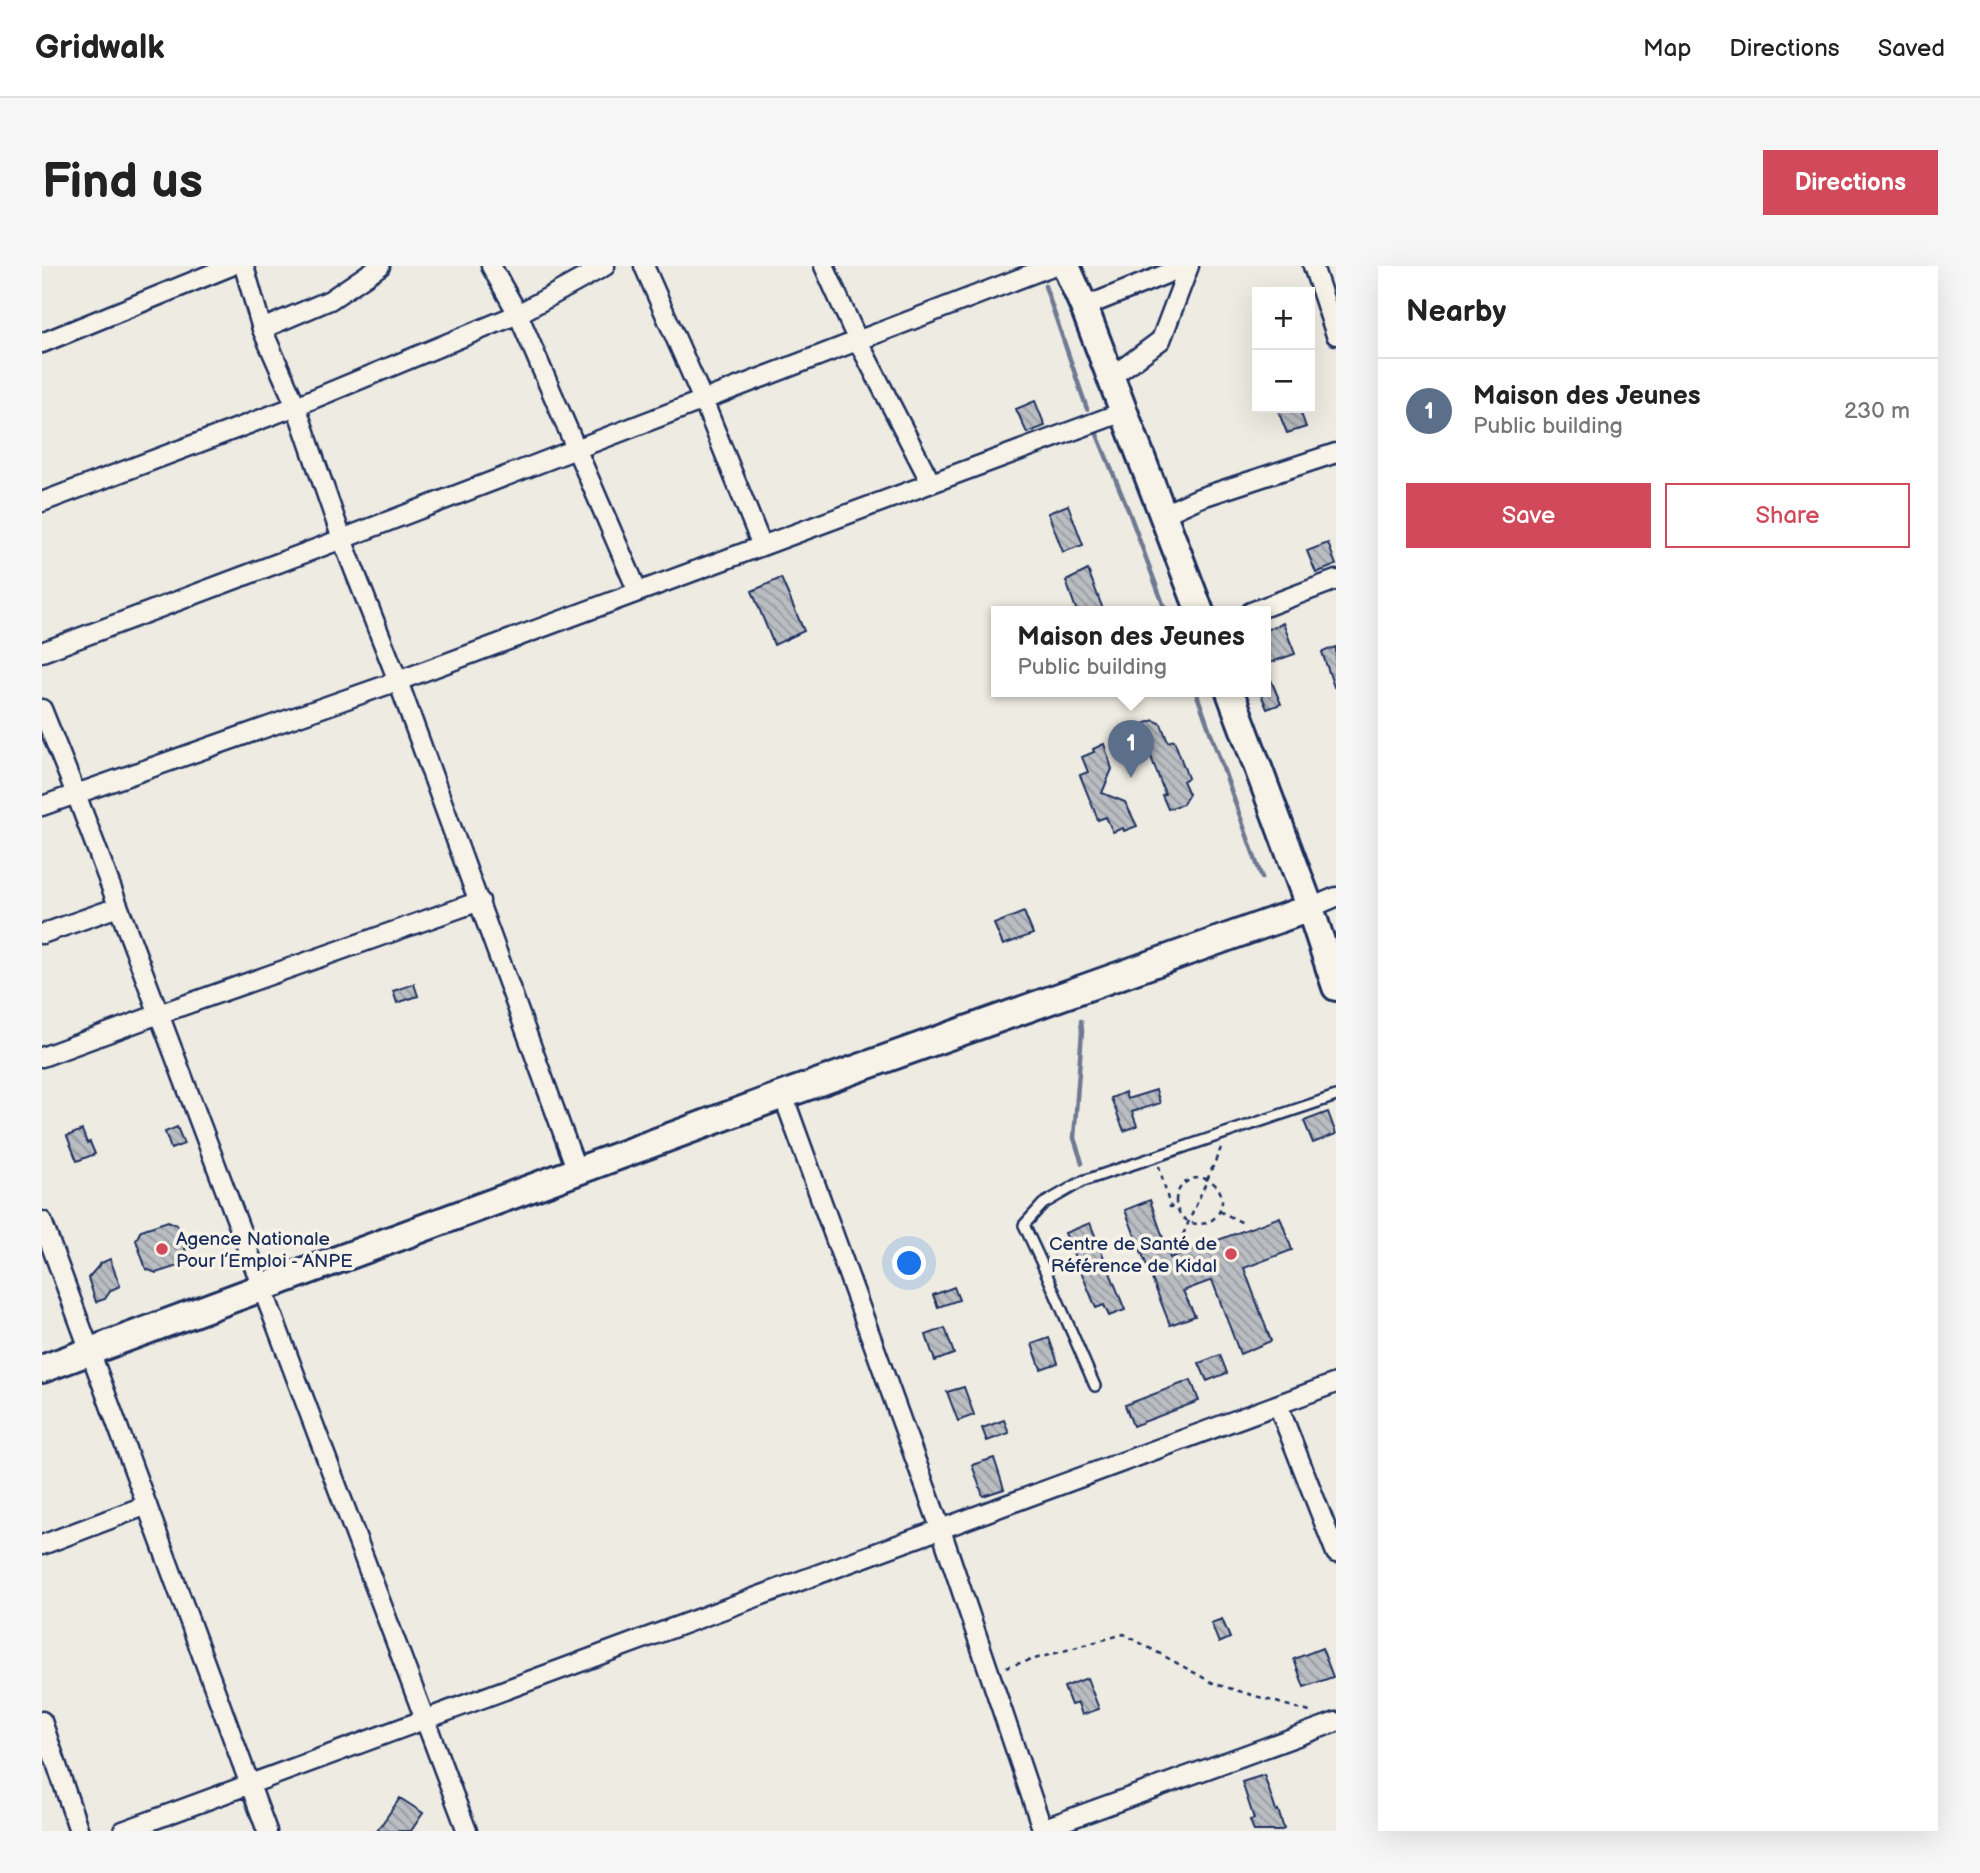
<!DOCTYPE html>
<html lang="en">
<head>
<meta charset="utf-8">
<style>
	:root { --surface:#fff; --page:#f6f6f6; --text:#222; --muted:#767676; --line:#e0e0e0; --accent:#d1495b }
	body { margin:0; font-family:"Balsamiq Sans",sans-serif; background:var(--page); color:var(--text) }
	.controls { position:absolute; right:21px; top:21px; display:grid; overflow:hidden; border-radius:0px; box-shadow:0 7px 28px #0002 }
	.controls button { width:63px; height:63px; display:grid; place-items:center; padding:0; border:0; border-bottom:2px solid var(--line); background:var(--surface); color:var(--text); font:35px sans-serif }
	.you { position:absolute; left:868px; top:998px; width:24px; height:24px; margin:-18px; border:5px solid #fff; border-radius:50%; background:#1a73e8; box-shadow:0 0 0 10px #1a73e833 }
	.badge { display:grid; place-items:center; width:46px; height:46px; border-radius:50%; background:var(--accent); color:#fff; font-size:23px; font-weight:700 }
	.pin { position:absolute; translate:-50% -58px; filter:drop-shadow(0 2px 4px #0008) }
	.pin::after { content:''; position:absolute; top:37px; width:24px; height:21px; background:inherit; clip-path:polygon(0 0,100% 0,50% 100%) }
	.popup { position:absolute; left:949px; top:340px; width:280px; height:91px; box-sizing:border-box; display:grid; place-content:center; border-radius:0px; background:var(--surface); filter:drop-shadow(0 2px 5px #0005); font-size:23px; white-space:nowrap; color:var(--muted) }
	.popup b { font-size:26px; color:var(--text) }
	.popup::after { content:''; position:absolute; left:50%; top:100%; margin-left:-14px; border:14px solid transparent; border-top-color:var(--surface) }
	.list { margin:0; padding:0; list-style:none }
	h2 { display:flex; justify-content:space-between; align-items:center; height:91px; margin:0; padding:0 28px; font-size:30px }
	h2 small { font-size:23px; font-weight:400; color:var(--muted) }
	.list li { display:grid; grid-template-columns:46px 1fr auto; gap:21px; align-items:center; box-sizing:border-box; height:105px; padding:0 28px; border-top:2px solid var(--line) }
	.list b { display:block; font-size:26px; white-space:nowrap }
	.list p { margin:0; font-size:23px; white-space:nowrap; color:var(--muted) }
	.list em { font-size:23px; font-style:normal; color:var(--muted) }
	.actions { display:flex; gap:14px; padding:21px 28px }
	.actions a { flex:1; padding:16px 0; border:2px solid var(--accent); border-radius:0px; text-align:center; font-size:24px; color:var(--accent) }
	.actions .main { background:var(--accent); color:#fff }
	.map { position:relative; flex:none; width:1294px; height:1565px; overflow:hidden; border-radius:0px }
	header { display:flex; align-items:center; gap:42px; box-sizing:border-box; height:98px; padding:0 35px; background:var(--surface); border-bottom:2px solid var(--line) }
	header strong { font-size:33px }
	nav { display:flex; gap:38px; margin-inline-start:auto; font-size:24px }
	.intro { display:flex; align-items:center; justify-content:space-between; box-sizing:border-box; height:168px; padding:0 42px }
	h1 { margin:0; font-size:49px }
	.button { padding:18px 32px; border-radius:0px; background:var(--accent); color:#fff; font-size:24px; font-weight:700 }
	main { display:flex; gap:42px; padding:0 42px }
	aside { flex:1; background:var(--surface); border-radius:0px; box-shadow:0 7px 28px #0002 }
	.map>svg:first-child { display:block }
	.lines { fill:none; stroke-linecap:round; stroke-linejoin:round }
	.stream { stroke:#6e7992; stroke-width:4.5 }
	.building { fill:url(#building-back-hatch); stroke:#1b2f5e; stroke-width:2 }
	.lane-casing { stroke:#1b2f5e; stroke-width:14 }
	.street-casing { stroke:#1b2f5e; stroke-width:23 }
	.secondary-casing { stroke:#1b2f5e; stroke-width:32 }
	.path { stroke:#1b2f5e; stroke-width:2.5; stroke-dasharray:5 5; stroke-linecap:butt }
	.lane { stroke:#f7f3e8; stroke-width:9 }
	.street { stroke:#f7f3e8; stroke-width:18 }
	.secondary { stroke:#f7f3e8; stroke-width:26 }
	.poi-dot { fill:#d1495b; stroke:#f7f3e8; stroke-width:2.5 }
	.labels { text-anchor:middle; stroke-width:7; stroke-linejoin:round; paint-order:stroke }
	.poi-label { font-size:19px; fill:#1b2f5e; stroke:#f7f3e8; text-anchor:start }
</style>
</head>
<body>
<header>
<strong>Gridwalk</strong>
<nav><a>Map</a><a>Directions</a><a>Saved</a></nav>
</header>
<div class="intro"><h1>Find us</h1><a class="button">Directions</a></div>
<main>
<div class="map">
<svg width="1294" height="1565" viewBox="0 0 1294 1565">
	<defs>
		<pattern id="building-back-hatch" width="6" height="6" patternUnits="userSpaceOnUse" patternTransform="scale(1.75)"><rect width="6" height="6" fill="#babdc2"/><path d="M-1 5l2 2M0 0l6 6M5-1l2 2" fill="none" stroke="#969aa1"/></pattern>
	</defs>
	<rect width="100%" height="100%" fill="#eeebe2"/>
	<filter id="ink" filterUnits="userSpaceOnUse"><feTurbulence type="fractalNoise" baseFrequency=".0143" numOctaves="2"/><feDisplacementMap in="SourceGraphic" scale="14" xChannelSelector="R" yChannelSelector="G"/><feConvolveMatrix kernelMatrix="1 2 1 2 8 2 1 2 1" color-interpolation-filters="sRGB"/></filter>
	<g filter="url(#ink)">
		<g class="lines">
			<path class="stream" d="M1003,20L1045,143
				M1054,166L1087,246L1124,346
				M1154,426L1220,612
				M1039,755L1040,765L1032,872L1040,897"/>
		</g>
		<path class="building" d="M993,135L1003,160L985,167L974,143Z
			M1235,142H1257L1264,161L1245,167Z
			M1026,239L1041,279L1021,286L1006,247Z
			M1286,277L1294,299L1274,307L1265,285Z
			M1046,304L1062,346H1035L1024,315Z
			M739,312L762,365L732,379L710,325Z
			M1241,357L1253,388L1224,398V364Z
			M1294,381V421H1292L1280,386Z
			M1224,402L1239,438L1225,443L1218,426H1224Z
			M1112,454L1119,458L1126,476L1132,474L1146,512L1141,515L1147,528L1141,538L1126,543L1120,529L1123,528L1106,483L1103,484L1094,461Z
			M1062,478L1070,503L1060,527L1083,536L1095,560L1082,565L1081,562L1071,566L1064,551L1056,554L1038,509L1046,506L1040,491L1052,486L1051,483Z
			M982,646L991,668L961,679L952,658Z
			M372,718L376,730L355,737L351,725Z
			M1114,824L1118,837L1090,846L1095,860L1082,865L1069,832L1083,826L1085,833Z
			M1286,846L1294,868L1271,877L1262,855Z
			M135,861L142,878L129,883L123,866Z
			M40,864L45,877L48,876L53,888L35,895L25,870Z
			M1108,934L1128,992L1238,951L1250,984L1202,1002L1229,1075L1198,1088L1170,1014L1141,1025L1153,1050L1128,1059L1083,944Z
			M126,955L135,959L138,967L145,970L147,976L143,983L146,990L142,998L114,1007L104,1003L94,974L99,964Z
			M1048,957L1083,1044L1067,1050L1062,1039L1054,1042L1023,967Z
			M68,993L78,1020L69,1024L63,1033L54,1036L46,1012L59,997Z
			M912,1021L917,1034L896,1041L891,1029Z
			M903,1062L912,1088L893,1095L884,1069Z
			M1007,1072L1016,1097L999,1103L990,1078Z
			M1178,1089L1185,1107L1165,1115L1157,1097Z
			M1149,1114L1157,1135L1091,1160L1083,1139Z
			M922,1121L932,1149L916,1155L905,1126Z
			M962,1154L967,1167L945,1175L940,1162Z
			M952,1192L962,1223L941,1230L930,1199Z
			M1180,1353L1188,1372L1177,1377L1169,1357Z
			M1280,1382L1291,1411L1262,1421L1252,1393Z
			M1045,1412L1057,1443L1040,1449L1036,1437L1029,1439L1022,1421Z
			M1222,1509L1234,1545L1236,1544L1242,1563L1236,1565H1212L1208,1554L1212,1553L1200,1516Z
			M358,1532L381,1547L369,1565H335Z"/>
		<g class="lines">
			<defs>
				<path id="lane" d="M1053,1120L1002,1002L982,959L1001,938L1041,915L1294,830"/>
				<path id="street" d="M202,0L220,63L254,140L300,273L356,415L535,905
					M449,0L476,48L596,326
					M602,0L661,134L720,280
					M782,0L816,75L889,217
					M1271,0L1294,69
					M1042,41L1144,0
					M220,63L288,34L338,0
					M0,77L189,0
					M1068,112L1119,74L1147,0
					M0,236L254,140L476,48L563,0
					M1120,249L1157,232L1294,187
					M1209,346L1294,314
					M0,386L300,273L1010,0
					M0,443L34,528L425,1565
					M0,540L356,415L1081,146
					M1268,642L1294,631
					M0,668L76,641
					M0,791L117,748L438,635
					M741,829L899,1264L1001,1565
					M0,955L225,1565
					M1236,1139L1294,1287
					M0,1279L105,1239
					M0,1455L37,1565
					M1000,1563L1294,1456
					M81,1565L1294,1117"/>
				<path id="secondary" d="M1024,0L1042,41L1158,346
					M1188,426L1268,642L1294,721
					M0,1103L741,829L1268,642"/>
			</defs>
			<use href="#lane" class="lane-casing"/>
			<use href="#street" class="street-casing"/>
			<use href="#secondary" class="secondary-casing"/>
			<path class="path" d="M1117,900L1128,941L1135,940
				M1134 935a23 23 0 1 1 46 0a23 23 0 1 1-46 0Z
				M1177,945L1203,958
				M1133,987L1179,882
				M964,1401L1082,1368L1173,1418L1271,1447"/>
			<use href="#lane" class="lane"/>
			<use href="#street" class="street"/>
			<use href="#secondary" class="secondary"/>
		</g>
	</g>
	<g class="poi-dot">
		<circle cx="120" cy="983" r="7"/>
		<circle cx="1189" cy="988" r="7"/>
	</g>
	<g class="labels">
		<g class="poi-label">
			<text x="134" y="979">Agence Nationale<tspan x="134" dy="22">Pour l’Emploi - ANPE</tspan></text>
			<text x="1175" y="984" text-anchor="end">Centre de Santé de<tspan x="1175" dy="22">Référence de Kidal</tspan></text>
		</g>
	</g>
</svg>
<div class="controls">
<button>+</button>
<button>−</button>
</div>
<div class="you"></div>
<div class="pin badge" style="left:1089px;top:512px;background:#5c6f8a">1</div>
<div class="popup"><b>Maison des Jeunes</b>Public building</div>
</div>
<aside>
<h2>Nearby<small></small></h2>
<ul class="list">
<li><span class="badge" style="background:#5c6f8a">1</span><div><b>Maison des Jeunes</b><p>Public building</p></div><em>230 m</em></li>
</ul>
<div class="actions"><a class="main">Save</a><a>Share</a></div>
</aside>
</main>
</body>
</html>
